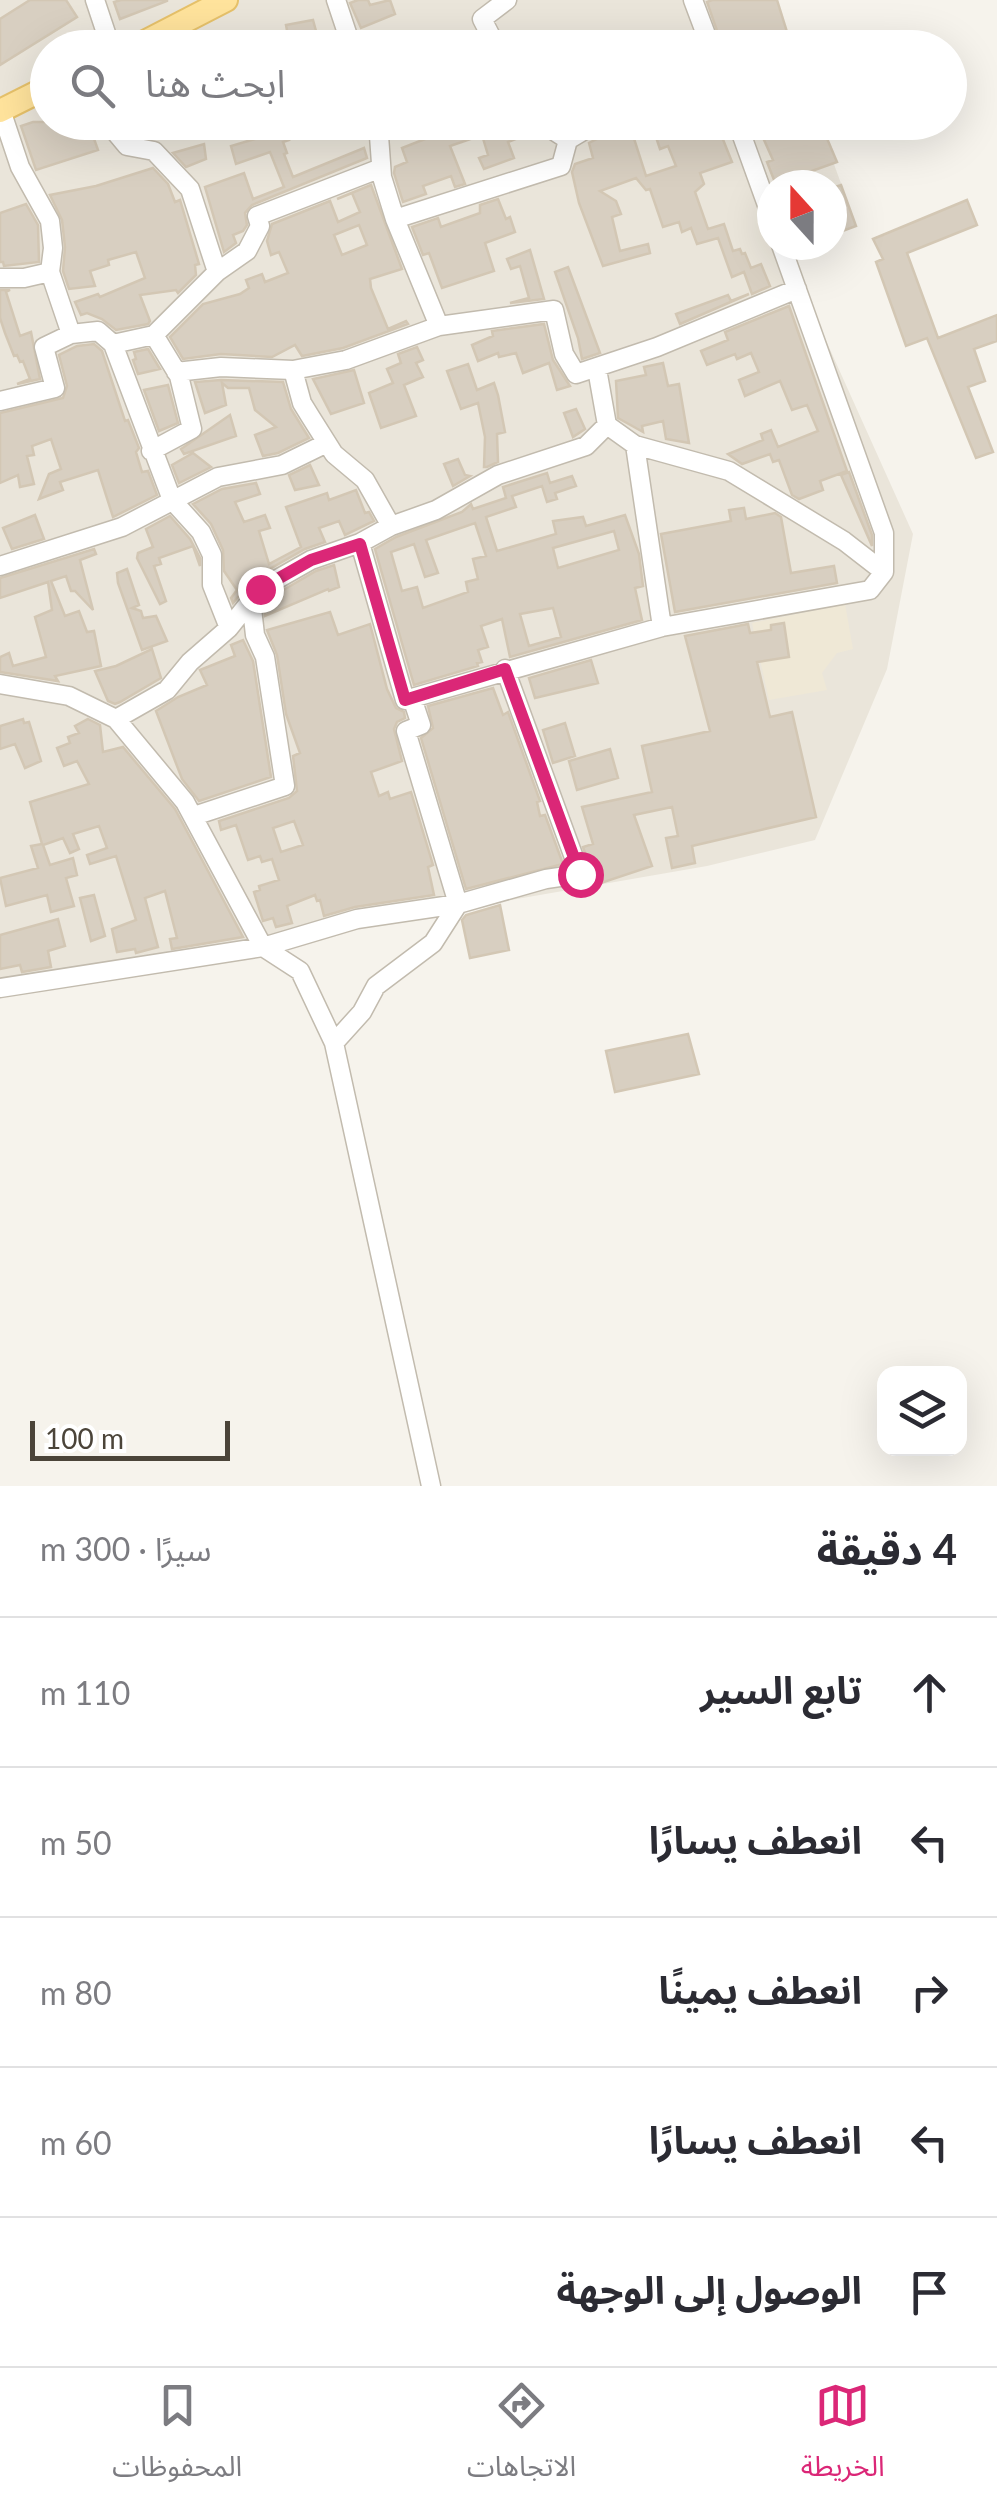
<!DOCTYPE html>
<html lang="ar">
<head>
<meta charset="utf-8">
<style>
	:root { --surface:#fff; --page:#f2f2f3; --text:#2b2b33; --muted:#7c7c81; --line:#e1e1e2; --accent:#db2777 }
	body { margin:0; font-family:Lato,"Noto Sans Arabic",sans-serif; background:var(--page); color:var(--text); direction:rtl }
	.controls { position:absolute; right:30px; bottom:30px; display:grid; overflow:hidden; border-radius:20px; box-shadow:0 10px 40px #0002 }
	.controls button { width:90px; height:90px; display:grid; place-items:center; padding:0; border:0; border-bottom:2px solid var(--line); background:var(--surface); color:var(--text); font:50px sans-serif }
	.compass { position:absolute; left:757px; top:170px; width:90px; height:90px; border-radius:50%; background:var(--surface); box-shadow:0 10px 40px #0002; rotate:339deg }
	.scale { position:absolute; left:30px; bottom:25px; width:200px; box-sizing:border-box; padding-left:10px; border:5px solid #4b4439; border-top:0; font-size:28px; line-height:35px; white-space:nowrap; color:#4b4439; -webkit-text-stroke:8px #fff; paint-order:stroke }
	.stop { position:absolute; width:30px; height:30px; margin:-22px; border:8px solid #db2777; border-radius:50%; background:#fff }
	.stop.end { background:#db2777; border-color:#fff; box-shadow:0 2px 10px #0008 }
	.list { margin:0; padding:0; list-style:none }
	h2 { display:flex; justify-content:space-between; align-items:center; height:130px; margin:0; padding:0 40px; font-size:42px }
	h2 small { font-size:32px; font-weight:400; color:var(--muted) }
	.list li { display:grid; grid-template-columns:65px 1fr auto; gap:30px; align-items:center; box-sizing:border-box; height:150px; padding:0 40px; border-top:2px solid var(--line) }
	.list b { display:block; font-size:38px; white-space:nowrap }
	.list em { font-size:32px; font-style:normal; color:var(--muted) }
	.icon { flex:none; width:55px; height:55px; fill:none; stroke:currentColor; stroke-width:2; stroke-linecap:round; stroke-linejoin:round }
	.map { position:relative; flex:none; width:997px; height:1486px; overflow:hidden; direction:ltr }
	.search { position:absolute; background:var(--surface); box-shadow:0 10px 40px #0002; left:30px; right:30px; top:30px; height:110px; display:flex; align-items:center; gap:25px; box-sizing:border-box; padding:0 35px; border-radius:55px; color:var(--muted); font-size:38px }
	.sheet { height:880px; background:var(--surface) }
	nav { display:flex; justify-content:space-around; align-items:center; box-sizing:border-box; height:140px; border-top:2px solid var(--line); background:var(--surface); font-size:28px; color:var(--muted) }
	nav a { display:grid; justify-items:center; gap:5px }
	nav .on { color:var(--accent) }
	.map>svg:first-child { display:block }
	.residential { fill:#eae5da }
	.education { fill:#efe8d6 }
	.building { fill:#d8cfc1; stroke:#d3c7b4; stroke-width:2.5; fill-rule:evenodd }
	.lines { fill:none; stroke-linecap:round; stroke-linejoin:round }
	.minor-casing { stroke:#c2bbae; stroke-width:21 }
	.major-casing { stroke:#e6c16a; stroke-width:26 }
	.minor { stroke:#fff; stroke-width:18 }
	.major { stroke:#ffe39c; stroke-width:22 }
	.route { stroke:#db2777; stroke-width:12 }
</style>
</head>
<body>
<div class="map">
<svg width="997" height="1486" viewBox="0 0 997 1486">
	<rect width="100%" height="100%" fill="#f6f3ec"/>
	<path class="residential" d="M0,0H776L792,47L48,48V122L819,123L843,189L832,195V185H772V245H783L913,534L887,669L815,840L707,866L0,989Z"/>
	<path class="education" d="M845,604L853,649L837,653L822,673L827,690L769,700L752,623Z"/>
	<path class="building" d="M30,0H66L77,17L0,65V19Z
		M121,0H167V1L120,19L114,2Z
		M358,0H368L370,5L390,0L395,14L361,28L350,3Z
		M712,0H777L792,48H772L769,40L747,48H723L707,2Z
		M313,20L316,31L288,36L286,25Z
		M33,122H88L98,150L36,170L21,126Z
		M439,122H517L523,136L508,142L514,158L484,169L479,158L488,155L482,135L450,146L465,184L455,187L451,176L423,186L426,194L403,202L394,173L395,167L407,162L402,148L443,132Z
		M661,122H716L732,162L700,173L704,184L695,192L708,229L724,224L733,251L740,249L742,254L745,253L751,268L761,264L770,286L752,294L744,272L732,277L718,238L697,244L691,228L682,232L679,222L663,227L650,189L646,190L636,178L600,191L616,201L621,214L612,217L620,251L648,244L650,253L603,266L579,203L572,172L575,164L593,158L589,143L629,123L646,176L676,166L668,146L660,149L652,125Z
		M756,122H820L837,162L809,172L814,185H776L767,162L773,160Z
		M285,130L289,140L283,142L287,153L284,154L293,177L364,148L367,158L252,205L245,213L247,225L243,231L233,235L236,243L224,252L205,187L244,173L253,199L284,187L270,152L236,164L231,146Z
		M204,144L206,159L186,167L173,153Z
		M153,168L168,184L175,202L180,200L199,264L195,265L196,275L178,293L176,290L140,295L150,321L148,324L116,330L102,319L87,313L81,315L75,302L98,294L100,297L145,278L136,252L108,260L109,265L90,271L95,286L69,289L63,271L65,247L62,220L50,195L96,186Z
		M371,185L402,269L370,279L371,288L388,329L406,321L408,324L343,348L302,356L295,345L272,357L221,354L183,359L170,337L203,304L240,294L249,288L246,280L262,274L265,282L288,273L279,252L271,255L267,241L272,224L330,201L338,222L360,212L352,193L337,199ZM359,225L367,245L342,255L334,235Z
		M841,185L856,226L832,235V188Z
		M498,199L506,219L510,217L515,232L485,243L494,271L442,288L429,253L423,255L412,227L438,218L441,227L480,213V205Z
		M967,200L977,225L907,253L938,338L997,315V341L974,349L985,381L968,387L993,452L976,458L927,338L906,346L876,262L883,259L873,239Z
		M26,204L38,225L39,262L4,266L3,262H0V213Z
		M530,250L544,299L510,303L529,298L520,266L511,269L507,259Z
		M568,267L600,353L582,359L578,338L555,272Z
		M0,290H10L6,292L20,336L31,332L40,379L17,384L30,379L23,361L20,362L17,355L14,356L5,333L0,318Z
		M749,294L680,324L676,314L728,295L731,301Z
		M789,306L847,471L820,481L823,490L799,499L792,495L779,460L773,462L770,454L742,464L728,454L763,440L761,434L771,430L778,447L818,431L807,405L792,410L780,381L745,396L739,380L759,372L751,353L737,359L735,354L707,365L701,351L728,340L725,332Z
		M544,324L553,360L570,386L557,390L549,363L523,373L516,353L499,357L498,353L478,361L472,345L493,336L492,331Z
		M94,344L102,351L125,421L128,420L139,448L136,452L142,472L148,471L157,495L113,517L98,470L60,482L63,490L39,499L49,474L61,469L51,439L32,446L34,455L27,456L34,484L20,487L18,475L0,483V413L63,398L67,386L59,355L77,346Z
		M417,347L423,360L416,363L423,377L404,385L416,416L381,428L369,393L393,383L387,369L401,363L398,354Z
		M148,349L160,369L138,374L133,360L136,359L134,352Z
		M663,363L668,386L679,384L689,443L666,439L663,421L642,426L643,432L618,418L616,381L646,375L644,367Z
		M468,364L477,390L494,383L498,395L505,432L497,434L498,462L487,467H484L485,437L478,403L461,409L447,371Z
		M354,370L364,403L331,414L313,379Z
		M221,380L283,382L291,409L309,438L278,453L263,456L255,435L276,427L255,410L249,388H228L222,383L226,405L205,413L195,382Z
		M168,385L178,423L159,431L144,390Z
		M576,409L585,429L573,437L564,413Z
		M230,415L236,436L184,454L181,449Z
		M193,453L211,467L179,483L172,465Z
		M458,459L465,475L470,476L453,486L444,464Z
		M310,465L319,485L295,490L289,475Z
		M849,472L872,535V546L841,475Z
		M547,473L550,483L572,476L576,486L555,493L557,499L547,502L542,486L512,496L516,507L486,517L497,551L556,534L553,521L583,517L586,526L625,515L639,554L643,586L635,588L642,620L510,657L502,619L481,626L488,647L478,650L482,662L477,663L478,666L414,685L375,549L396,537L462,512L471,504L473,509L506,498L503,487ZM475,523L486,556L473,559L478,579L466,582L468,592L423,608L417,587L402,591L391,552L414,544L425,577L438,573L426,540ZM614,531L619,550L558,568L553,548ZM553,608L561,637L529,646L520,614Z
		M256,483L260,494L235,502L244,522L265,515L270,528L259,531L269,564L301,547L286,507L327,493L329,500L356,490L365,513L369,512L374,521L345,535L339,521L319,528L325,542L305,549L254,578L233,603L231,598L237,590L224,571L223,550L211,524L193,504L222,489Z
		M744,508L746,519L775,513L781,517L791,573L834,566L837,583L675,612L661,534L731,521L729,510Z
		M35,515L44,539L12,549L3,528Z
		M170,516L190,539L200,558V566L193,546L159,558L161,564L154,566L166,601L160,604L137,558L138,553L153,547L146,529Z
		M94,549L96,554L80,560L93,610L75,591H71L66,576L51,581L65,616L79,611L87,632L94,631L101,666L55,676L58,681L0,672V657L9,653L13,666L46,657L35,617L52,610L48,582L0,598V578Z
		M334,565L339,587L329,591L328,589L265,616L264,604L268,599L316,571Z
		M127,569L139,605L132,608L141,611L143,618L156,616L167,641L142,650L118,583L117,573Z
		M330,612L338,635L370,624L387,689L396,708L404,712L405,718L397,722L394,729L402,761L371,772L379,796L388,792L390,799L411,792L433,865L428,867L434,895L355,907L324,916L320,900L317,901L315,895L287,906L292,923L276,927L273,918L263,921L254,892L260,890L259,886L279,880L272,859L262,862L260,856L248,860L236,825L221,830L219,821L289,798L297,791L293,756L300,753L286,714L277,655L267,630ZM294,821L303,845L281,852L273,828Z
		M784,623L789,657L757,662L770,717L792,712L816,817L692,846L695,863L672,868L666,838L678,836L672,807L634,815L652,866L601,883L598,874L592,875L583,847L593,844L582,807L652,792L642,746L710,731L685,636L748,624L750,633L771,630V625Z
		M243,640L253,661L271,777L199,801L182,779L156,711L178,697L207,685L200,670L235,656L231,645Z
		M152,649L161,678L120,702L115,704L108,701L95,671L116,666Z
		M591,660L598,683L535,698L529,678Z
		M493,688L503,715L508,712L540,801L537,802L540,816L545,815L563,864L466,889L421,738L433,728L428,706Z
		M23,719L24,723L29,722L41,761L25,768L15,744L0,749V726Z
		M88,719L100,725L103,752L123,747L175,809L243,937L172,949L170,939L177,938L165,891L145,898L158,947L136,953L135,949L117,952L112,929L136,920L116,856L90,864L87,855L107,848L99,826L73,834L79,849L70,853L63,838L43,845L50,865L73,858L77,875L66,878L74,906L51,912L47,895L6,906L0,878L38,868L31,846L42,844L30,802L89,784L77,761L64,766L57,748L70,743L68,737L79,733L75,726Z
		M565,723L575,756L553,763L543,730Z
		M610,749L618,778L577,790L569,761Z
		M94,895L105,936L91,941L80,898Z
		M500,905L509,950L470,958L462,920L466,915Z
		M58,919L65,946L48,951L51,967L22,972L20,965L0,969V935Z
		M688,1034L699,1074L615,1092L606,1051Z"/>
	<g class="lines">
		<defs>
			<path id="minor" d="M95,0L111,48
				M336,0L352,48
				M693,0L711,48
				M497,48L482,19L507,0
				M1,110L20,167L50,221L53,248L50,272L71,334L98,331L113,344L172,500L201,532L212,555V585L229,628
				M107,122L127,146L154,151L190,189L217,272L154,335
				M378,122L382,177L395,219L439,326
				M540,122L568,140
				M737,122L772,219
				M395,219L561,166L568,140L598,122
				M217,272L247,251L260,226L257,216L381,168
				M0,278H24L50,272
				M113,344L154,335L179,376L192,429L151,451
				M597,369L607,425L635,445L662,627
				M293,370L302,403L310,416L334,454L365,480L391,526
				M176,372L221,367L293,370L346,360L439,326L554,310L564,354L576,374L657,347L797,289
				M0,401L55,388L44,347L71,334
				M635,445L729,471L844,541L884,572
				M360,543L405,700L662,627L870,590L884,572V533L781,245
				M0,566L122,527L218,477L282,465L327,443
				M0,684L69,696L116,719L185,802L263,947L300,971L334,1043L431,1486
				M116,719L167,690L190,662L229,628L260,589L311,560L360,543L391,526L436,510L498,475L586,446L607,425
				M194,816L285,786L265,657L255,635L251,600
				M0,988L263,947L357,919L458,904L546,879L580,874L505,669
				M334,1043L362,1012L376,986L433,943L458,904L406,731L421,725L412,698"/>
			<path id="major" d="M133,48L226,0
				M0,111L48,87"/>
		</defs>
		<use href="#minor" class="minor-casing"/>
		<use href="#major" class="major-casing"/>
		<use href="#minor" class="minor"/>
		<use href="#major" class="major"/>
	</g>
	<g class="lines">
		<path class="route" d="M260,589L311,560L360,544L405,700L505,669L580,874"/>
	</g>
</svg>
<div class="controls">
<button><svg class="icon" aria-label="layers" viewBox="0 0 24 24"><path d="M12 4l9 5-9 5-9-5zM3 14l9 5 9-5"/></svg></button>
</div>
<svg class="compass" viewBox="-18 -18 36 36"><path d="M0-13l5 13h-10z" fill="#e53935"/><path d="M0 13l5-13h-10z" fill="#7c7c81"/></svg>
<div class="scale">100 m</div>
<div class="stop" style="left:580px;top:874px"></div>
<div class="stop end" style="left:260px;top:589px"></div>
<div class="search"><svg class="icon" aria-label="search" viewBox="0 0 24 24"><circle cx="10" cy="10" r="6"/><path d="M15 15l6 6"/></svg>ابحث هنا</div>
</div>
<section class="sheet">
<h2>4 دقيقة<small>سيرًا · 300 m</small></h2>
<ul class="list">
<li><svg class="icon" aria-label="ahead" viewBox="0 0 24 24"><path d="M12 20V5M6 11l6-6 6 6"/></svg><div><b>تابع السير</b></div><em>110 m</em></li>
<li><svg class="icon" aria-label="left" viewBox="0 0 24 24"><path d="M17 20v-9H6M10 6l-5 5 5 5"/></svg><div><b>انعطف يسارًا</b></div><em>50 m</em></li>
<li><svg class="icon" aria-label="right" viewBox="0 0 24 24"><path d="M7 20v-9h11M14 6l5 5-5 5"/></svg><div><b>انعطف يمينًا</b></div><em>80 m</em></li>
<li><svg class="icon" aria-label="left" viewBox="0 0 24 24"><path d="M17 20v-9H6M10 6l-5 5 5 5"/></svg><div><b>انعطف يسارًا</b></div><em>60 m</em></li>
<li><svg class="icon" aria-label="arrive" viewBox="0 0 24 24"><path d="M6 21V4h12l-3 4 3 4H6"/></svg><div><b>الوصول إلى الوجهة</b></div></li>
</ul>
</section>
<nav>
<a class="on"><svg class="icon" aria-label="map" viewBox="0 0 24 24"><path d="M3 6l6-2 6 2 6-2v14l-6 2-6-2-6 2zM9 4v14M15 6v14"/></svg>الخريطة</a>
<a><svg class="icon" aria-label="directions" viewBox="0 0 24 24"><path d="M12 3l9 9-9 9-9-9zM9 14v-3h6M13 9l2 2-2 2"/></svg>الاتجاهات</a>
<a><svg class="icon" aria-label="saved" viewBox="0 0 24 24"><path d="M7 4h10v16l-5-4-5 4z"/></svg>المحفوظات</a>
</nav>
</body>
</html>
